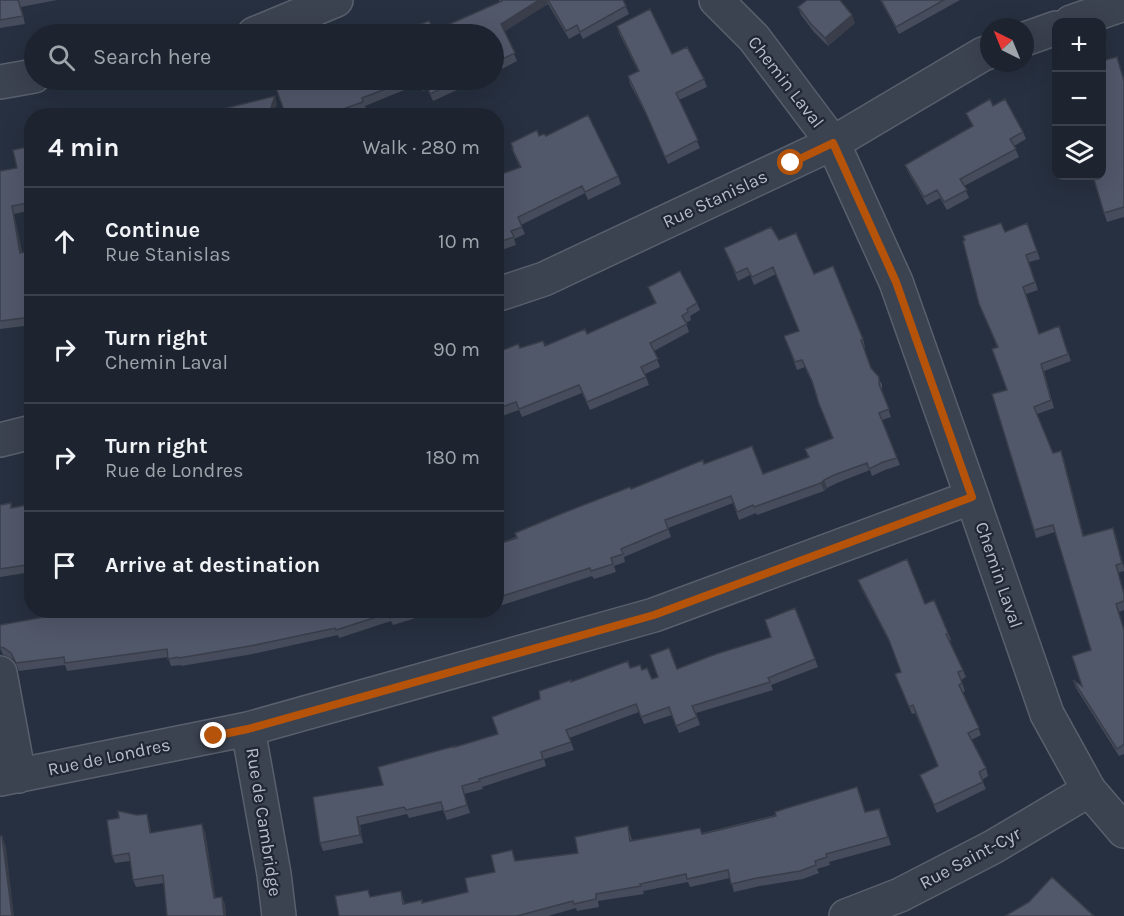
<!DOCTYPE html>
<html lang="en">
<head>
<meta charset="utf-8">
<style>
	:root { --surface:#1d2430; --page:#2a303c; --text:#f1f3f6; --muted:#a0a4ab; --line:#3b414c }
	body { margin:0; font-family:Karla,sans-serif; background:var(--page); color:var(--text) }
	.controls { position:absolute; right:18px; top:18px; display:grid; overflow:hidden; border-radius:12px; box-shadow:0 6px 24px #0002 }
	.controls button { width:54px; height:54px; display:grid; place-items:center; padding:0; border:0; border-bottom:2px solid var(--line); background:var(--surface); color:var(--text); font:30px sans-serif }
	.compass { position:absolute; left:980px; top:18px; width:54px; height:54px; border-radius:50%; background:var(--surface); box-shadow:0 6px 24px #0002; rotate:317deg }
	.stop { position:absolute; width:18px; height:18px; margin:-14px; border:4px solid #b45309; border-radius:50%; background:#fff }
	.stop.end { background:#b45309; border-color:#fff; box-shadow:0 2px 6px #0008 }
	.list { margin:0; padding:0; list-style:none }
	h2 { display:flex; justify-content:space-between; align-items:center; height:78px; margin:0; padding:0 24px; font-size:26px }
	h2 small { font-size:20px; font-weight:400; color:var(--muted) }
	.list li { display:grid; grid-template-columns:39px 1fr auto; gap:18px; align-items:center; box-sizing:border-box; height:108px; padding:0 24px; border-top:2px solid var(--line) }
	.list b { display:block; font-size:22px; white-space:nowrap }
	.list p { margin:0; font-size:20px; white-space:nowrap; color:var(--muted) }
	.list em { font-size:20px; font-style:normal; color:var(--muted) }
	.icon { flex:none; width:33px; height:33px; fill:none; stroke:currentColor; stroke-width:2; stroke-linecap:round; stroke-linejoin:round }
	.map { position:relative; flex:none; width:1124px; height:916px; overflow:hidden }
	.search { position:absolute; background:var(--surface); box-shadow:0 6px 24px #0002; left:24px; top:24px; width:480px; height:66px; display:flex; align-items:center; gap:15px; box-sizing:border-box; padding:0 21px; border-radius:33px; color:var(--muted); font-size:22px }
	.panel { position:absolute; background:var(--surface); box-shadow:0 6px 24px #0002; left:24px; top:108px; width:480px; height:510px; border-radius:24px }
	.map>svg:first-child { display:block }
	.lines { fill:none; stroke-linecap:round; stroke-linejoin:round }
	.minor-casing { stroke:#59606d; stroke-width:36 }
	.minor { stroke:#3b4250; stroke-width:33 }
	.wall { fill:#464c5b }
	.shaded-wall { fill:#393e4a }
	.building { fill:#51586a; stroke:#393e4a; stroke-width:1.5 }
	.route { stroke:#b45309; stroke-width:8 }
	.labels { text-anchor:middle; stroke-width:4.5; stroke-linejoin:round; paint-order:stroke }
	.street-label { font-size:18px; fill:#b8bdca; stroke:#202735 }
</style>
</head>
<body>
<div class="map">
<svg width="1124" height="916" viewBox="0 0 1124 916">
	<rect width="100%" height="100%" fill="#273040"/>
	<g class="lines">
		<defs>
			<path id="minor" d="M716,0L754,38L833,143L896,282L972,497L1047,714L1089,790L1124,831
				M1071,22L1124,4
				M254,34L336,0
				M1025,39L1056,28
				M0,82L34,76
				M496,295L544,279L833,143L983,54L989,52
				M0,440L32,432
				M0,673L19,776
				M248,729L274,874L279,916
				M0,779L248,729L654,615L972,497
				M846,916L900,895L993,847L1089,790"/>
		</defs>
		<use href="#minor" class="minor-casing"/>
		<use href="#minor" class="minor"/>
	</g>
	<path class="wall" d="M0,0H57L21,7L25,24L0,28Z
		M499,0H623L629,14L583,39L580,33L569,39L548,4L504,31L517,61L494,73V34L434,31L500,2Z
		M880,0H960L899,34Z
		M798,7L855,23L828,46L814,32L801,15Z
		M617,26L672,54L704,79L707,87L679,100L700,148L668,164L648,118L630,84L628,76L638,71L619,33Z
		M1117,57L1124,79V217L1107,222L1104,213Z
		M273,80H479L433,101L428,89L423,91L419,84L365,106L366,109L348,116H286Z
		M993,106L1023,132L1026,139L1014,146L1019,157L964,186L969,198L947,210L940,198L927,205L908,172L905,165L972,126L966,113Z
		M539,136H546L618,176L621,184L588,200L585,193L521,225L525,234L514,239L516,245L496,252V176L520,167L515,157L511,143Z
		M32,146V210L14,214L22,252L32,251V325L0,329V171L17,168Z
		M1027,223L1040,259L1029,262L1038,290L1026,294L1039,334L1059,326L1071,361L1044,371L1054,408L1037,414L1053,453L1061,451L1084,536L1113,528L1124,567V571L1118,573L1124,592V610L1119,612L1124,629V754L1119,756L1076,688L1073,680L1082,686L1091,650L1055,532L1036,538L1034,530L1007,390L997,347L979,304L963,236L1005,232Z
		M779,240L814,274L863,339L865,347L864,348L871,368L882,384V391L891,417L882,420L900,465L885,470L872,476L870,470L837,483L827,488L824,491L757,515L756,513L739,520L733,503L668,528L671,537L624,557L625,562L614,566L616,572L594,579L592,576L496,607V545L631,489L704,464L763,474L808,457L805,449L832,438L813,385L805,367L797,370L784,336L799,331L776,274L754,285L750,275L738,281L724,248Z
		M648,287L697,303L700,310L690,316L691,320L686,323L689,332L654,351L660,367L645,374L649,385L590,410L582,393L522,417L519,410L496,418V353L520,348L545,346L587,334L655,303Z
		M11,503L12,508L32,504V572L0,577V505Z
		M858,580L925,604L948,633L951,640L950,641L966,677L961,680L965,691L963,692L981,735L971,740L986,768L988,776L982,780L986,789L937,813L920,775L938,766L915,713L912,714L898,682L895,674L901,672L892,647L861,588Z
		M795,608L818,667L771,685L773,690L696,713L700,725L679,733L672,715L644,724L639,712L569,738L574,750L544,759L546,766L482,787L483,789L464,794L470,813L447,820L443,810L409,818L407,814L360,825L363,843L323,851L320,843L383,785L455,747L498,734L540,699L571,682L630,668L642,670L652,679L677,669L771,637Z
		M83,610H442L393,625L391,621L339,638L338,635L253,654L181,666V665L171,666L168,657L67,671L65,665L19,671L14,660L7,656L3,655L0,648V625Z
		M860,794L865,812L879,809L891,845L829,862L830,865L817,869L819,873L803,879L760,886L734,892L730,878L690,887L688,882L643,891L644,894L598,901L599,907L577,911L576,908L548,916H339L371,897L401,891L405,904L423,903L468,892L495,872L515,861L578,853L628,826L632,840L700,828L702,833Z
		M149,822L151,832H205L215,898L222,897L225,905L226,916H167L164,883L136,887L133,880L130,861L115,863L112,856Z"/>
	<path class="shaded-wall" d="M539,0H547L548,4L504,32L501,24Z
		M852,15L855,23L828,46L825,38Z
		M275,96L277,104L273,116H268Z
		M12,206L14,214L23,260L20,253Z
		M1061,451L1064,459L1086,544L1083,536Z
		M824,480L827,488L824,491L821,483Z
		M1113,528L1116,535L1124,568L1122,563Z
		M147,814L149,822L153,840L150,833Z
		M357,817L360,825L363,843L360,835Z
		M202,824L205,832L217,906L214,898Z
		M2,836L6,847L14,916H12Z
		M222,897L225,905L226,916H224Z"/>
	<path class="building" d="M0,0H18L23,16L0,20Z
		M502,0H539L501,24L515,53L494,63V34H395L429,21L434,31L502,1Z
		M548,0H623L626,6L580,32L577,25L566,31Z
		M807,0H840L852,15L825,38L811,24L798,7Z
		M881,0H944L896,27Z
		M650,9L672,54L687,47L704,79L676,93L698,140L665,157L645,111L628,76L639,71L617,26Z
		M1117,57L1124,81V207L1104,213L1093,176H1101V61Z
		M273,80H409L362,98L363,102L323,116H286Z
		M418,80H460L430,94L426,82L420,84Z
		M275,96L268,116H194Z
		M990,99L993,106L1005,99L1023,132L1010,139L1016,149L960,179L967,190L944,202L937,190L924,197L905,165L973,126L966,113Z
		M189,110L191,116H169Z
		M588,115L618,176L585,192L582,186L518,217L522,227L511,231L514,237L496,243V176L521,167L512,149H513L511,143L537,130L539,136L544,134L546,136Z
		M32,146V202L12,206L20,253L32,251V317L0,321V171L17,168L13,150Z
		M1001,223L1005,232L1027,223L1037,251L1026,255L1035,282L1023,287L1039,334L1059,326L1068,354L1041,364L1051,400L1034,407L1053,453L1061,451L1083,536L1113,528L1122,563L1116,565L1124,594V601L1116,604L1124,630V744L1117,749L1073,680L1082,686L1072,656L1091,650L1053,525L1034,530L992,394L1007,390L992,349L998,347L979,304L963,241L965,240L963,236Z
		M771,227L779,240L796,233L814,274L833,266L863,339L861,340L871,368L879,377V384L889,409L879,413L897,458L883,462L869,469L867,463L834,475L824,480L821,483L754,507L753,505L737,512L731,496L665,520L668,529L621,549L623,554L611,558L613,564L591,571L590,568L496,598V545L517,538L515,533L568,511L630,487L631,489L703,460L704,464L752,446L763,474L809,457L805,449L833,438L819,404L812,381L802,360L795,362L784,336L799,331L773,267L752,277L747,268L736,273L724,248Z
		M680,271L697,303L687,309L688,312L682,316L687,324L650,343L658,359L641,367L646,377L587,402L579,385L519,409L516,402L496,409V353L518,344L520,348L543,341L545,346L585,329L587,334L656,303L648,287Z
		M11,503V508L32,504V564L0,569V505Z
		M907,559L925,604L934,600L948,633L946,634L963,670L958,672L962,683L959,685L979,728L968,733L986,768L979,772L983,782L934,805L920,775L938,766L913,705L909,707L895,674L901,672L889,640L858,580Z
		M795,608L815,659L768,678L770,682L692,706L697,717L676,726L669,707L641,717L636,704L566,730L571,742L541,752L543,759L479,779L480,781L462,786L467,805L444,812L441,802L406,810L404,807L357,817L360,835L320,843L313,797L383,785L378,767L455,746V747L498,734L492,717L540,699L539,691L571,680V682L628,661L630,668L640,665L642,670L647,668L652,679L658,677L650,655L669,648L677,669L716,654L771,637L765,620Z
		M83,610H414L390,618L389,613L336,630L335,628L250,646L179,658L178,657L168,659L167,649L65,663L64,657L16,663L11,653L4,648L0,647V625Z
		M857,787L865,812L879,809L888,837L826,854L827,857L815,861L816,865L800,871L757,878L731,884L728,870L687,879L686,874L640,884L641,886L596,894V899L574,904L573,901L517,916H339L335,896L368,890L370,897L401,891L403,904L422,900V903L468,892L465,878L495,872L491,855L512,850L515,861L578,853L575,837L628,826L630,841L700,828L702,834L776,816L775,812L787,808Z
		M118,811L137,815L147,814L150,833L202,824L214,898L222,897L224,916H167L163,875L133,880L129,853L112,856L107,820L119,818Z
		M0,836H2L12,916H0Z
		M1052,877L1094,916H1005L1029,902Z"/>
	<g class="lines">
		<path class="route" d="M214,736L248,729L654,615L972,497L896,282L833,143L791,163"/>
	</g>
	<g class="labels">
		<g class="street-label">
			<text transform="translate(786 82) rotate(52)" y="6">Chemin Laval</text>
			<text transform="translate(715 199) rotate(-25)" y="6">Rue Stanislas</text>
			<text transform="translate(999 575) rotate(71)" y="6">Chemin Laval</text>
			<text transform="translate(109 757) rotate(-12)" y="6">Rue de Londres</text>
			<text transform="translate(264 822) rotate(81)" y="6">Rue de Cambridge</text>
			<text transform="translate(970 858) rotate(-28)" y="6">Rue Saint-Cyr</text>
		</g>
	</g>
</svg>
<div class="controls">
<button>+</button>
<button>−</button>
<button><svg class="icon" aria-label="layers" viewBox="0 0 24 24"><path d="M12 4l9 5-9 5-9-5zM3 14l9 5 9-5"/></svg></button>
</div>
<svg class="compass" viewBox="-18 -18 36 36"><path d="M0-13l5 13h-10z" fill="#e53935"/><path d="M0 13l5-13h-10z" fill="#a0a4ab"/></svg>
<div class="stop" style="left:791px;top:163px"></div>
<div class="stop end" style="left:214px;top:736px"></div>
<div class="search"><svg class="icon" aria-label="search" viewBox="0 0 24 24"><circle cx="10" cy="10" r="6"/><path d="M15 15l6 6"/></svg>Search here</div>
<section class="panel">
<h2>4 min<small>Walk · 280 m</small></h2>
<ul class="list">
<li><svg class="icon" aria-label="ahead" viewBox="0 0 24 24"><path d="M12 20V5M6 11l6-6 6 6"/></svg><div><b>Continue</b><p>Rue Stanislas</p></div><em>10 m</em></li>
<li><svg class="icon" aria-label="right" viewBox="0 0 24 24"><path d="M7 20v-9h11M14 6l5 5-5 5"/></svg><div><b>Turn right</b><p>Chemin Laval</p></div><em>90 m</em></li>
<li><svg class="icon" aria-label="right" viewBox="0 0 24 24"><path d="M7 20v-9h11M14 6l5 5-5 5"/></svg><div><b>Turn right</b><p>Rue de Londres</p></div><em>180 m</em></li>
<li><svg class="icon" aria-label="arrive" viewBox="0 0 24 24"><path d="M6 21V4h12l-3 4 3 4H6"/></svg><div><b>Arrive at destination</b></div></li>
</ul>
</section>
</div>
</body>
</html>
